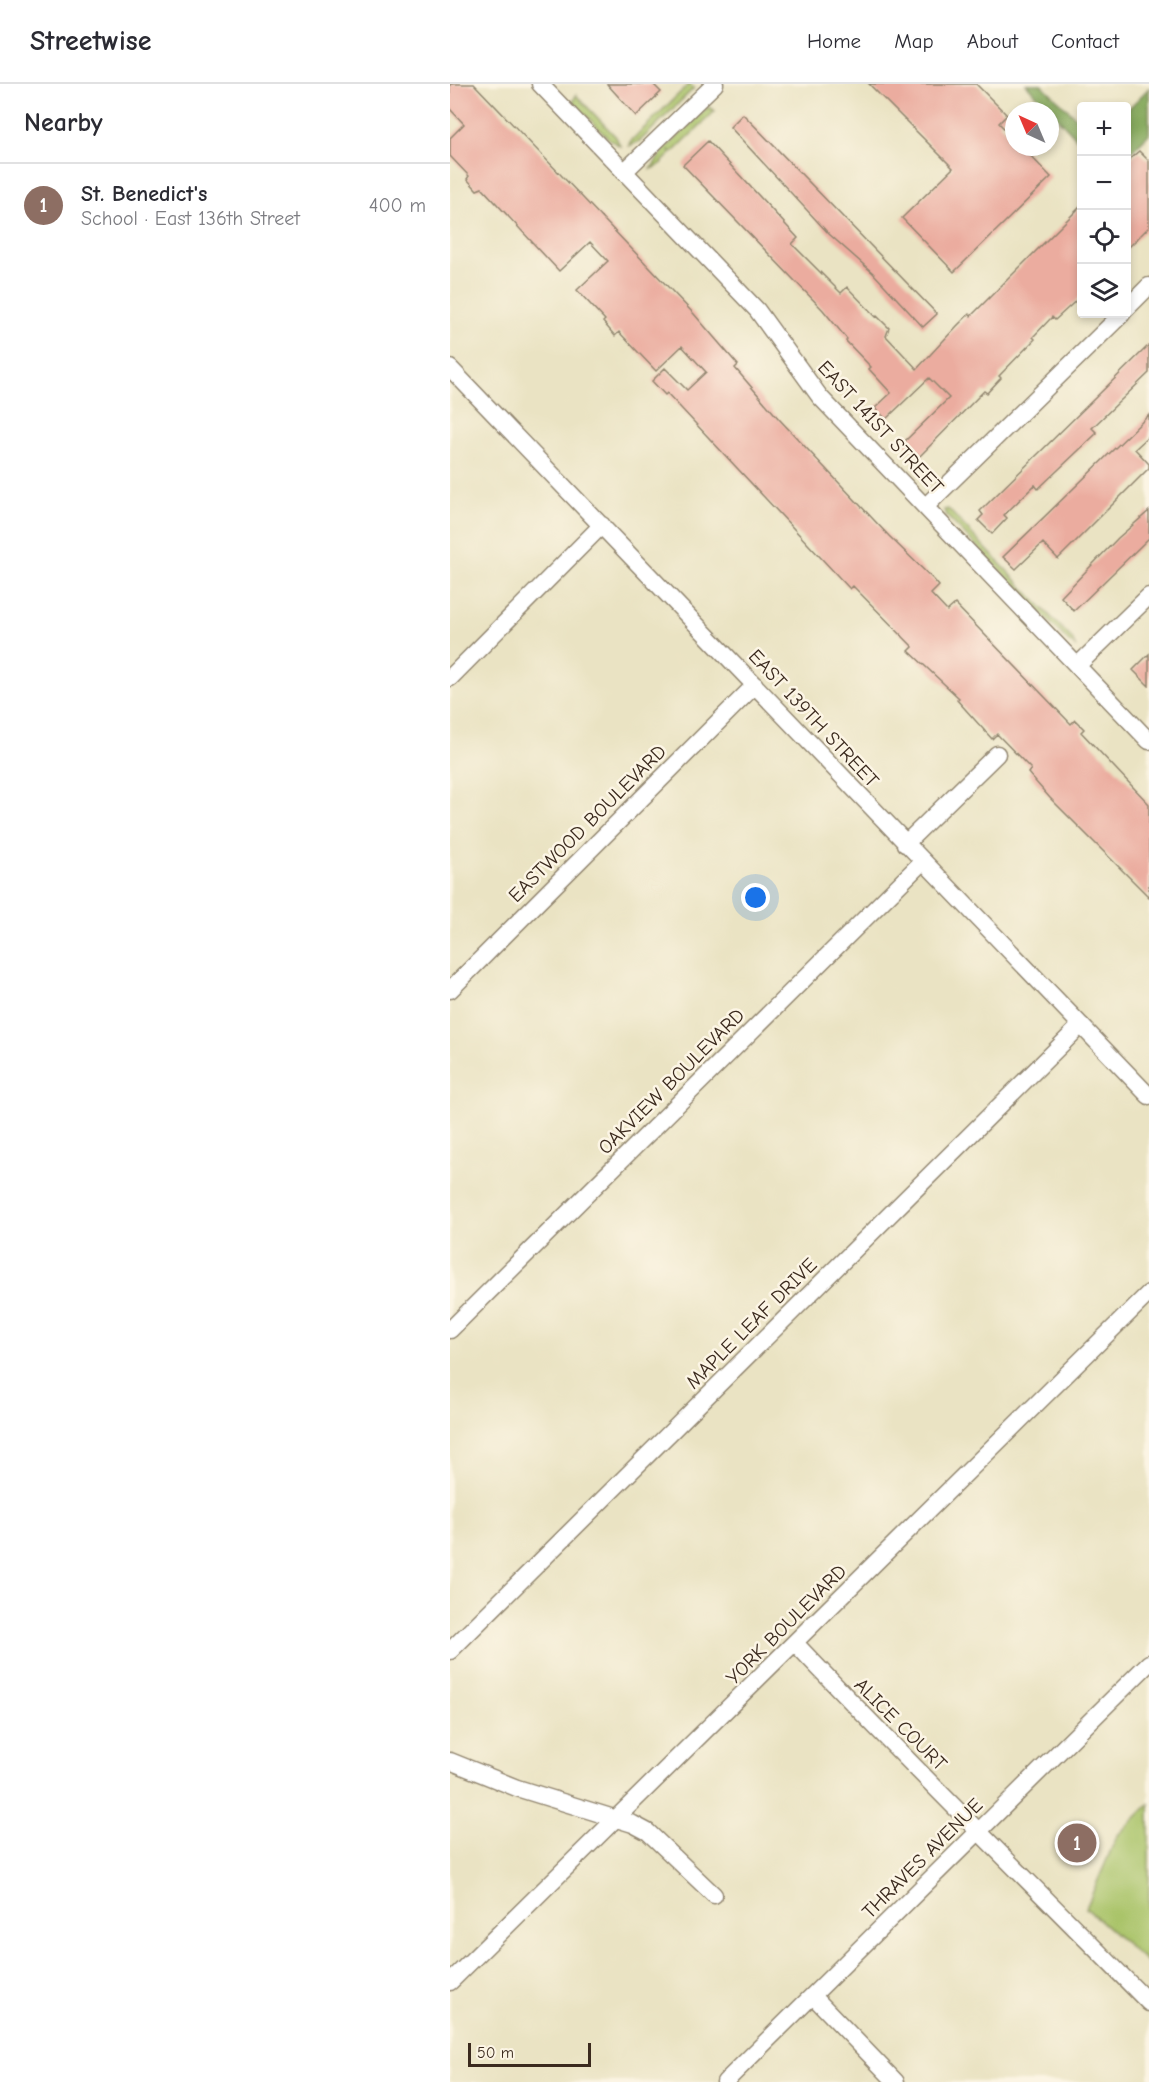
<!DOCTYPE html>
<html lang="en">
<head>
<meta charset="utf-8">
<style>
	:root { --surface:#fff; --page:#f2f2f3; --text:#2b2b33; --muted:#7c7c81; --line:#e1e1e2; --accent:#d1495b }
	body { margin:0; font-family:"Comic Neue",sans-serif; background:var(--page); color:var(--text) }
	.controls { position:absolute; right:18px; top:18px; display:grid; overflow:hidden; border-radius:6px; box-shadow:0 3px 9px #0003 }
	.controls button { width:54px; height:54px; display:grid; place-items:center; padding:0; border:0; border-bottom:2px solid var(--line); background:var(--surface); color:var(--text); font:30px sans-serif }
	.compass { position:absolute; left:555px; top:18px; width:54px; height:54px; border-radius:50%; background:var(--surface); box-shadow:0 3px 9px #0003; rotate:316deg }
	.scale { position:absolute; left:18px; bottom:15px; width:123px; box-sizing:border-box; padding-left:6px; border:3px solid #3b2a1e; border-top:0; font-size:16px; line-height:21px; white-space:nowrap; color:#3b2a1e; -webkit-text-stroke:4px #fcf5e5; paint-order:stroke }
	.you { position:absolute; left:306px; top:814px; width:21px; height:21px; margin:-15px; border:4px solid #fff; border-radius:50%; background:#1a73e8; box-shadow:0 0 0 9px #1a73e833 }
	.badge { display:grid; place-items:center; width:39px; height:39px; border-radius:50%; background:var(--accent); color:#fff; font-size:20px; font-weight:700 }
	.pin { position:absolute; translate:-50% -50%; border:3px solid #fff; box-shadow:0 2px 6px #0006 }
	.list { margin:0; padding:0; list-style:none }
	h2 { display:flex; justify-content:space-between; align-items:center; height:78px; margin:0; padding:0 24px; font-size:26px }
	h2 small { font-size:20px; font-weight:400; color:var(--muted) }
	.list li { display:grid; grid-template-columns:39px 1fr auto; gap:18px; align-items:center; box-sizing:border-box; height:84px; padding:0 24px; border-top:2px solid var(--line) }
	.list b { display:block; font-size:22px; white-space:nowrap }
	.list p { margin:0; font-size:20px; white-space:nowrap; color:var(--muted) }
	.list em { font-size:20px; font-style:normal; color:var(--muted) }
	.icon { flex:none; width:33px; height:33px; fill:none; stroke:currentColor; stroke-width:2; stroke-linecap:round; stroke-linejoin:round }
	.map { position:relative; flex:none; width:699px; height:1998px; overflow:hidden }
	header { display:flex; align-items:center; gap:36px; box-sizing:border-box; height:84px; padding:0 30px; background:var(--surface); border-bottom:2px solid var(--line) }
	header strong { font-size:28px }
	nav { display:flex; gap:33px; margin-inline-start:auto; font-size:21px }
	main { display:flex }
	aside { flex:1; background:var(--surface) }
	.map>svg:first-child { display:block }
	.green { fill:#aac46a; stroke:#727744; stroke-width:1.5 }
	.forest { fill:#87aa5e; stroke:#616a3e; stroke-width:1.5 }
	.building { fill:#ebac9f }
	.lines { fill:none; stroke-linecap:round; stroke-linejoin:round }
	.minor-casing { stroke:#928670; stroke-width:19 }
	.minor { stroke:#fff; stroke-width:16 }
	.labels { text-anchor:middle; stroke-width:5; stroke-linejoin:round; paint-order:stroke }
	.street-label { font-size:20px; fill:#3b2a1e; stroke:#fcf5e5 }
</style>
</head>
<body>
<header>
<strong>Streetwise</strong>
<nav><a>Home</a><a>Map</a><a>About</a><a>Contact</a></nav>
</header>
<main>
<aside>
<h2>Nearby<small></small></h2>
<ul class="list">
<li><span class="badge" style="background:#8d6e63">1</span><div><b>St. Benedict's</b><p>School · East 136th Street</p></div><em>400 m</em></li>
</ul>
</aside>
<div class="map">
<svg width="699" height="1998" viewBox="0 0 699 1998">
	<rect width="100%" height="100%" fill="#fcf5e5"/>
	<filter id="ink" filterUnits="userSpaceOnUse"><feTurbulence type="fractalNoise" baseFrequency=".0167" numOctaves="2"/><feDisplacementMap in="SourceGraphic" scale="12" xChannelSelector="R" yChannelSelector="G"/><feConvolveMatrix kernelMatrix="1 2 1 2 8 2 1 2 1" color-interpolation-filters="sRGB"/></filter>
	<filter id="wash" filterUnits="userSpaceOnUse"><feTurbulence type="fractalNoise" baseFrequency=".008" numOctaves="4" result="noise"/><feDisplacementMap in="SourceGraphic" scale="24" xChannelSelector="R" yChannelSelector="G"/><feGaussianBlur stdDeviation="1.35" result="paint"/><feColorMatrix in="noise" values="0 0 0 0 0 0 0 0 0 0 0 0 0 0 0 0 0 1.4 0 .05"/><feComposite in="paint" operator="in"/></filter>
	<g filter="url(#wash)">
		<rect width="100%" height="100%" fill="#eae3c3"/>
		<path class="green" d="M239,0L244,4L190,57L179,62L180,58Z
			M126,11L166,53L170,62L160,56L123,18Z
			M258,23L265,27L223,68L219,67L221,70L208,82L201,85L213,67Z
			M498,425L622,555L625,562L619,558L496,431L494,426Z
			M699,1720V1880L636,1824L667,1752Z"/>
		<path class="forest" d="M576,0H591L631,38V59Z
			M699,4V50L677,72V26Z"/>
		<g id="blocks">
			<path class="building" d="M0,0H24L244,230L288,281L285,284L329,335L439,452L484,496L489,502L481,510L497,527L505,520L621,640L625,636L634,645L631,648L699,720V813L600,714L578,689L581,685L547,650L542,655L507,616L509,614L459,567L463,563L403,502L400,505L217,309L215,311L202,297L215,284L237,306L256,288L232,262L206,287L169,248L165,252L153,238L155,236L127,206L158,177L140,158L109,187L32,104L27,106L17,95L19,92L0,72V54L14,40L0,25Z
				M157,0H203L211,8L186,32Z
				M419,0H526L557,31L549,39L564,55V63H572L601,93L504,188L452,134L503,84Z
				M293,30L487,230L473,243L423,189L379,150L280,43Z
				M258,57L348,154L342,160L391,209L397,203L426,233L427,232L439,244L436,252L467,285L507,242L519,230L521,232L632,121V211L605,236L602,233L583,253L585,255L549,292L551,294L537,309L534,307L469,373L454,358L499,314L479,294L436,335L425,324L441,309L419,285L421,283L396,257L397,255L373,226L233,81Z
				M689,67L699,77V143L676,166V78Z
				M699,261V289L642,344L647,349L588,405L585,401L554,431L557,434L542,450L528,436L533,431L530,427Z
				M699,331V352L685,365L699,380V384L608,475L593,459L566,485L553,473Z
				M699,427V454L624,527L611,513L668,454Z
				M699,570V602L683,586Z"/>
		</g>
	</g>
	<g filter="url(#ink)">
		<use href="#blocks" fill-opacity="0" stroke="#928670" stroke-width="1.5"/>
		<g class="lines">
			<defs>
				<path id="minor" d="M90,0L307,226L370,313L699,657
					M174,88L265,0
					M676,225L699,202
					M0,284L699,1012
					M475,423L672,230
					M627,582L699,512
					M0,594L152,441
					M455,760L547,670
					M0,906L305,601
					M0,1246L472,778
					M346,1560C461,1682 581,1799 699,1919
					M0,1567L631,941
					M0,1677L67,1704L183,1740L198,1748L264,1811
					M0,1898L699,1209
					M363,1912L446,1998
					M275,1998L699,1579"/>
			</defs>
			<use href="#minor" class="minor-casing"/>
			<use href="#minor" class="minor"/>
		</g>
	</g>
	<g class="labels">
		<g class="street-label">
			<text transform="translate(431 343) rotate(47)" y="7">EAST 141ST STREET</text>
			<text transform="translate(364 634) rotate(47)" y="7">EAST 139TH STREET</text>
			<text transform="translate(137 739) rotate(-45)" y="7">EASTWOOD BOULEVARD</text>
			<text transform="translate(221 997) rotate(-45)" y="7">OAKVIEW BOULEVARD</text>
			<text transform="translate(301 1239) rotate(-45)" y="7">MAPLE LEAF DRIVE</text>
			<text transform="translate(336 1540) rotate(-45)" y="7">YORK BOULEVARD</text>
			<text transform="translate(451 1640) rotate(45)" y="7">ALICE COURT</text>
			<text transform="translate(472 1774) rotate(-45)" y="7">THRAVES AVENUE</text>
		</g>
	</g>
</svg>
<div class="controls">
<button>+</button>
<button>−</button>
<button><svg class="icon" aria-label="locate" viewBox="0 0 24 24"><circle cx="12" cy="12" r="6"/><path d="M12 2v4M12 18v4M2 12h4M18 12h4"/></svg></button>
<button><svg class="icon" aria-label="layers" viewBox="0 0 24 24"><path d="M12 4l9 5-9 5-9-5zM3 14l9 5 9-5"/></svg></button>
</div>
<svg class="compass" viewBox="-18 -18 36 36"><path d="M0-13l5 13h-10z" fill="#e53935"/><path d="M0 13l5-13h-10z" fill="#7c7c81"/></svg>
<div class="scale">50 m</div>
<div class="you"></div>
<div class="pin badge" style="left:627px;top:1759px;background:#8d6e63">1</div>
</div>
</main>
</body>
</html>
